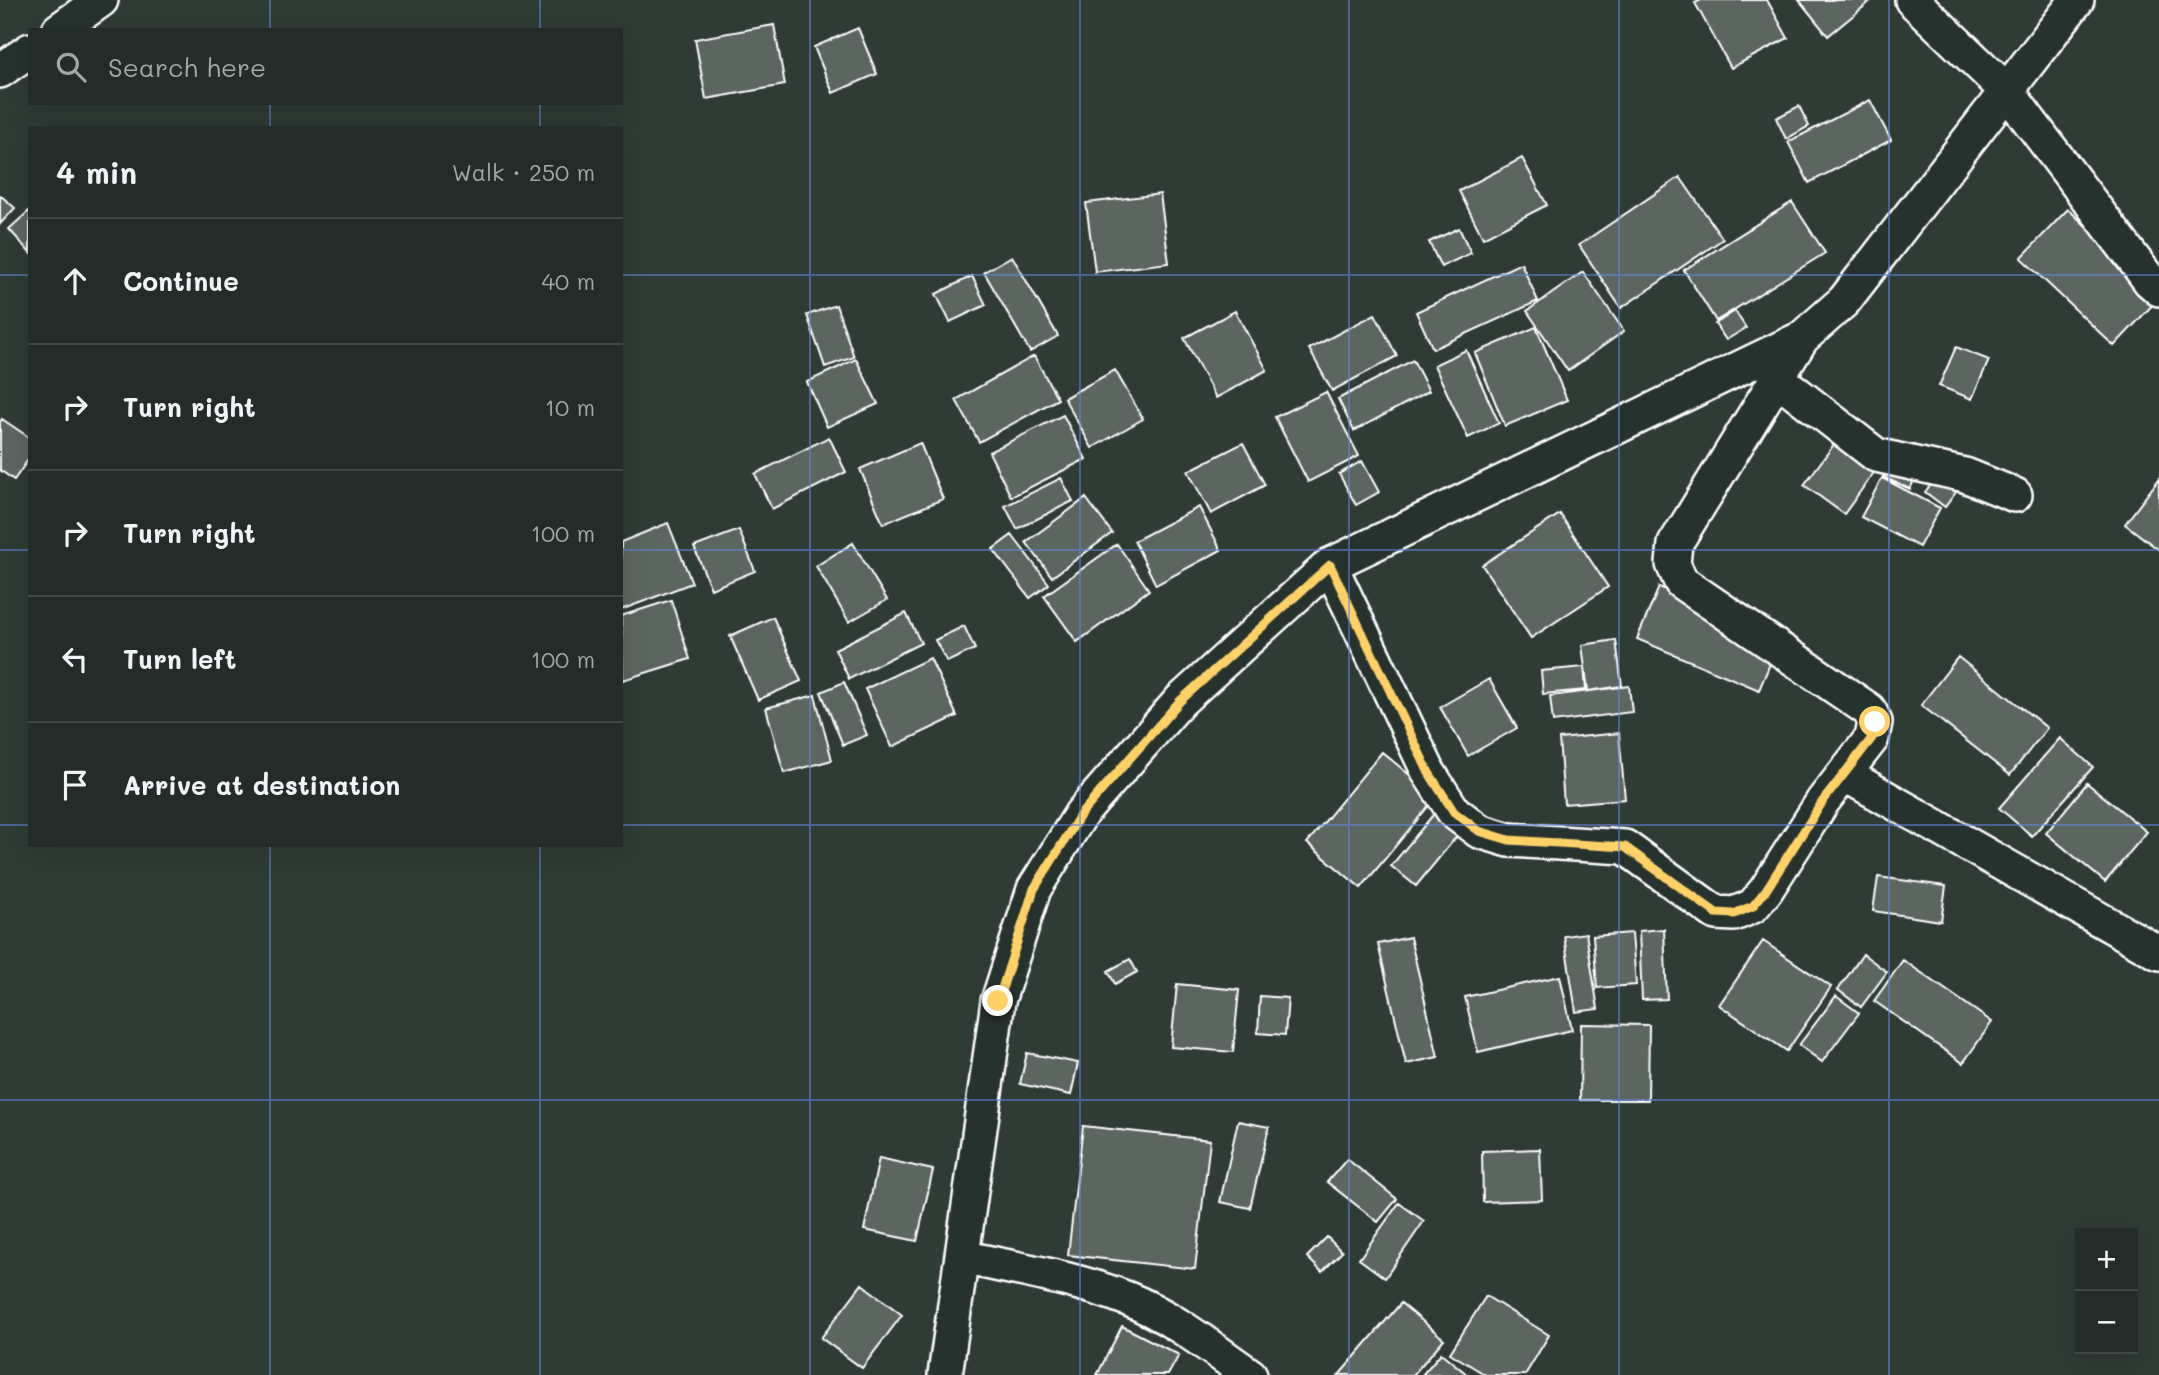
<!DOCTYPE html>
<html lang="en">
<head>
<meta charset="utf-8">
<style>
	:root { --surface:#232c28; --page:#2f3834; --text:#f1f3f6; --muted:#a3a7a8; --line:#404845 }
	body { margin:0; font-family:Mali,sans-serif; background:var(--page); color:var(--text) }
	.controls { position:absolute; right:21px; bottom:21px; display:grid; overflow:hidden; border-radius:0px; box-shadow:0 7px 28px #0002 }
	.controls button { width:63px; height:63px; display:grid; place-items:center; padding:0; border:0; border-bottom:2px solid var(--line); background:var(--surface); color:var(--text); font:35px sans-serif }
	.stop { position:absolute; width:21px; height:21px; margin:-16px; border:5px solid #ffd166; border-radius:50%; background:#fff }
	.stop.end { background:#ffd166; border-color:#fff; box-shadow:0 2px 7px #0008 }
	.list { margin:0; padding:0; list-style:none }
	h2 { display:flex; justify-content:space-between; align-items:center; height:91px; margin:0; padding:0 28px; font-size:30px }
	h2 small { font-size:23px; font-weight:400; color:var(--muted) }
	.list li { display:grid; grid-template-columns:46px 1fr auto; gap:21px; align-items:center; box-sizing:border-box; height:126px; padding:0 28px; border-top:2px solid var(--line) }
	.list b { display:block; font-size:26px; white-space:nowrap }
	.list em { font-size:23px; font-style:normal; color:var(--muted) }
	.icon { flex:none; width:38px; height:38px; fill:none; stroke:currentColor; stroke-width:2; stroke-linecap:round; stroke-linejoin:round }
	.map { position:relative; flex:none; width:2159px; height:1375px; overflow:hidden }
	.search { position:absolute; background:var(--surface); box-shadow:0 7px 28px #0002; left:28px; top:28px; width:595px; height:77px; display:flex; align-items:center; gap:18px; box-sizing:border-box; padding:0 24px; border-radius:0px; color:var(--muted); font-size:26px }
	.panel { position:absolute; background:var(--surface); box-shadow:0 7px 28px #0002; left:28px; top:126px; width:595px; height:721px; border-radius:0px }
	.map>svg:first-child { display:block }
	.building { fill:#5b6661; stroke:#fff; stroke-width:2 }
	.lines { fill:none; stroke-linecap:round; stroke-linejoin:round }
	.street-casing { stroke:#fff; stroke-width:38 }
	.street { stroke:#26332d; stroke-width:33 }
	.route { stroke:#ffd166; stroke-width:9 }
	.grid { fill:none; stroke:#6183e4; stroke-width:2; stroke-opacity:0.55 }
</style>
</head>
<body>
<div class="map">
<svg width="2159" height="1375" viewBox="0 0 2159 1375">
	<rect width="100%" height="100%" fill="#2f3b35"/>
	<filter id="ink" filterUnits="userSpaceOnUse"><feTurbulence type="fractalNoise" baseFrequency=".0143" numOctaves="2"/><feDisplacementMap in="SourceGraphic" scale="14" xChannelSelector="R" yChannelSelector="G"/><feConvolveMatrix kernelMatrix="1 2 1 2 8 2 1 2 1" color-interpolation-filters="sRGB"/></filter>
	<g filter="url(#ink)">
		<path class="building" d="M1701,0H1767L1788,38L1731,68L1695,3Z
			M1799,0H1872L1828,36Z
			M774,25L785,85L706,99L695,39Z
			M858,28L877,74L833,93L814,47Z
			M1870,100L1891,140L1809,183L1788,142Z
			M1799,106L1809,126L1786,139L1776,118Z
			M1522,158L1547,205L1483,238L1459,191Z
			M1680,177L1723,239L1621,308L1579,245Z
			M1160,194L1169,263L1095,272L1086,203Z
			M0,195L15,208L0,224Z
			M1792,202L1825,253L1716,321L1684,270Z
			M2068,209L2159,295V298L2114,346L2021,258Z
			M30,210V253L9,229Z
			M1459,228L1471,253L1441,267L1429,242Z
			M1012,256L1058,336L1030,352L984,272Z
			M1521,263L1538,301L1433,349L1416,312Z
			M1583,272L1624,331L1568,371L1527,311Z
			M972,276L986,305L950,322L936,294Z
			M836,305L854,357L825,367L807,315Z
			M1235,311L1267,370L1216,398L1184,338Z
			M1735,311L1746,328L1726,340L1715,324Z
			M1375,314L1397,356L1332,391L1309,349Z
			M1536,327L1567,400L1505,426L1475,353Z
			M1956,347L1989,360L1972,399L1939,386Z
			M1466,350L1499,423L1468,438L1434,365Z
			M1034,356L1058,399L979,442L956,400Z
			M856,359L878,404L827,427L807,382Z
			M1413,360L1429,391L1354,431L1338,399Z
			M1115,370L1143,419L1092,448L1064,398Z
			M1326,392L1359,456L1308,482L1275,417Z
			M1063,415L1086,459L1011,497L989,452Z
			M2,419L30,438V457L14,480L0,470V422Z
			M829,437L846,472L772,509L755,474Z
			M920,443L943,499L883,524L860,469Z
			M1243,443L1265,485L1211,514L1188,471Z
			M1835,443L1875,471L1844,514L1804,485Z
			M1898,446L1925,458L1910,489L1883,477Z
			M1362,461L1379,492L1356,505L1339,474Z
			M1940,473L1959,488L1945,507L1925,492Z
			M1061,478L1073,501L1017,529L1005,506Z
			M1882,478L1940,508L1919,547L1861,517Z
			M2159,479V550L2125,524Z
			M1086,498L1112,533L1052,577L1026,542Z
			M1199,507L1221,550L1156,585L1134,541Z
			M1560,514L1608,587L1531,638L1482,565Z
			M668,523L692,583L621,610V542Z
			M739,530L755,571L711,589L694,547Z
			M1012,535L1049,584L1030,598L993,549Z
			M853,543L887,600L849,622L816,566Z
			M1117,544L1149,590L1077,642L1044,596Z
			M1659,587L1781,638L1759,690L1637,639Z
			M671,600L690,659L623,680L621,616Z
			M906,613L921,643L849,679L835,649Z
			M773,617L801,681L758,700L730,636Z
			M964,626L975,649L947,662L935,640Z
			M1616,640L1622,686L1588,691L1582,645Z
			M1958,657L2047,728L2010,775L1921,705Z
			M930,658L957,716L892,747L865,689Z
			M1584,667L1586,690L1543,694L1541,671Z
			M1489,679L1517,728L1468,756L1440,707Z
			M844,682L867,735L843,745L821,692Z
			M1629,686L1632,712L1553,722L1550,696Z
			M815,695L832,760L784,773L766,708Z
			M1619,733L1625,799L1564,804L1559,739Z
			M2060,738L2093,767L2032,836L1999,808Z
			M1382,752L1436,797L1361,888L1307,843Z
			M2087,783L2147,832L2105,882L2046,833Z
			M1446,799L1471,819L1416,886L1391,866Z
			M1878,877L1946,886L1941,921L1873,911Z
			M1664,929L1667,999L1642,1000L1639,931Z
			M1586,933L1598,1009L1576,1012L1564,936Z
			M1632,933L1636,985L1597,988L1593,936Z
			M1410,937L1438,1057L1406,1064L1378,944Z
			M1763,941L1831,987L1787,1051L1719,1005Z
			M1863,954L1887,972L1861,1007L1838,990Z
			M1130,959L1137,972L1115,984L1108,971Z
			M1903,960L1992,1022L1963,1063L1874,1001Z
			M1560,976L1572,1030L1478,1052L1465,997Z
			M1177,984L1239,990L1233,1052L1171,1047Z
			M1260,996L1288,998L1285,1035L1258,1033Z
			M1836,996L1859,1013L1822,1062L1799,1045Z
			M1581,1024L1649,1025L1648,1100H1580Z
			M1027,1053L1078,1063L1071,1095L1020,1084Z
			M1238,1121L1269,1127L1250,1208L1220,1202Z
			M1083,1126L1210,1140L1195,1269L1068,1255Z
			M1540,1149L1542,1200L1483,1202L1482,1151Z
			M879,1158L933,1170L917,1241L864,1230Z
			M1347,1159L1397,1199L1378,1222L1327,1182Z
			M1399,1203L1424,1221L1385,1278L1359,1259Z
			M1327,1237L1342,1252L1322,1272L1307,1257Z
			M862,1284L902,1315L862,1368L821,1338Z
			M1486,1296L1549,1335L1525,1375H1486L1450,1353Z
			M1401,1303L1444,1339L1413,1375H1339Z
			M1122,1326L1179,1355L1168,1375H1097Z
			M1441,1353L1468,1375H1422Z"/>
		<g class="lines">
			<defs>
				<path id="street" d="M1912,0L2007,91L2150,281L2159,289
					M59,30L101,0
					M0,71L30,50
					M1777,378L1876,455L1965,475L2015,495
					M1330,565L1429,773L1454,812L1479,831L1509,840L1625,847L1716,913L1734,914L1753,906L1766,890L1823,801L1872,738L1875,722L1869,710L1681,582L1673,564L1675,544L1802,338
					M1844,774L2159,953
					M962,1257C1017,1269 1075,1278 1128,1299C1173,1317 1211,1348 1250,1375
					M945,1375L998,1001L1034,889L1081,814L1180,701L1330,565L1802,338L1844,301L2077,0"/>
			</defs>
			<use href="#street" class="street-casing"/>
			<use href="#street" class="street"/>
		</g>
	</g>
	<g class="lines" filter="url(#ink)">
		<path class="route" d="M998,1001L1034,889L1081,814L1180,701L1330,565L1429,773L1454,812L1479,831L1509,840L1625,847L1716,913L1734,914L1753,906L1766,890L1823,801L1872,738L1875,722"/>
	</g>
	<path class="grid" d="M270,0V30M540,0V30M810,0V1375M1080,0V1375M1349,0V1375M1619,0V1375M1889,0V1375M270,103V128M540,103V128M0,275H30M621,275H2159M0,550H30M621,550H2159M0,825H30M621,825H2159M270,845V1375M540,845V1375M0,1100H2159"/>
</svg>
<div class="controls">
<button>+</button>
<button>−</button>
</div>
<div class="stop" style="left:1875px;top:722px"></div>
<div class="stop end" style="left:998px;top:1001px"></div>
<div class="search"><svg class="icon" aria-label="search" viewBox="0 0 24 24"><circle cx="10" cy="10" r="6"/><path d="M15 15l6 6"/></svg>Search here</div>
<section class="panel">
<h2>4 min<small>Walk · 250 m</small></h2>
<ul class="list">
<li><svg class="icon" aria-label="ahead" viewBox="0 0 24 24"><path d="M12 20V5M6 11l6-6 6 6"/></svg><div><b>Continue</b></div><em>40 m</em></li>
<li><svg class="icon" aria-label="right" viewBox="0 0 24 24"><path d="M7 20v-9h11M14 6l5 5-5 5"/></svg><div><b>Turn right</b></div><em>10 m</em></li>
<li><svg class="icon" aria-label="right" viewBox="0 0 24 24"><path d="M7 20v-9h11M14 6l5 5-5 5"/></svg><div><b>Turn right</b></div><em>100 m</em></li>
<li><svg class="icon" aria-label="left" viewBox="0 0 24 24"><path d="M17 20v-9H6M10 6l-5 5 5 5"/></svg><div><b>Turn left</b></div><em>100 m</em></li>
<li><svg class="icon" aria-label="arrive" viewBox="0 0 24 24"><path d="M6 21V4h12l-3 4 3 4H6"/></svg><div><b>Arrive at destination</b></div></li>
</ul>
</section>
</div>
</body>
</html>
